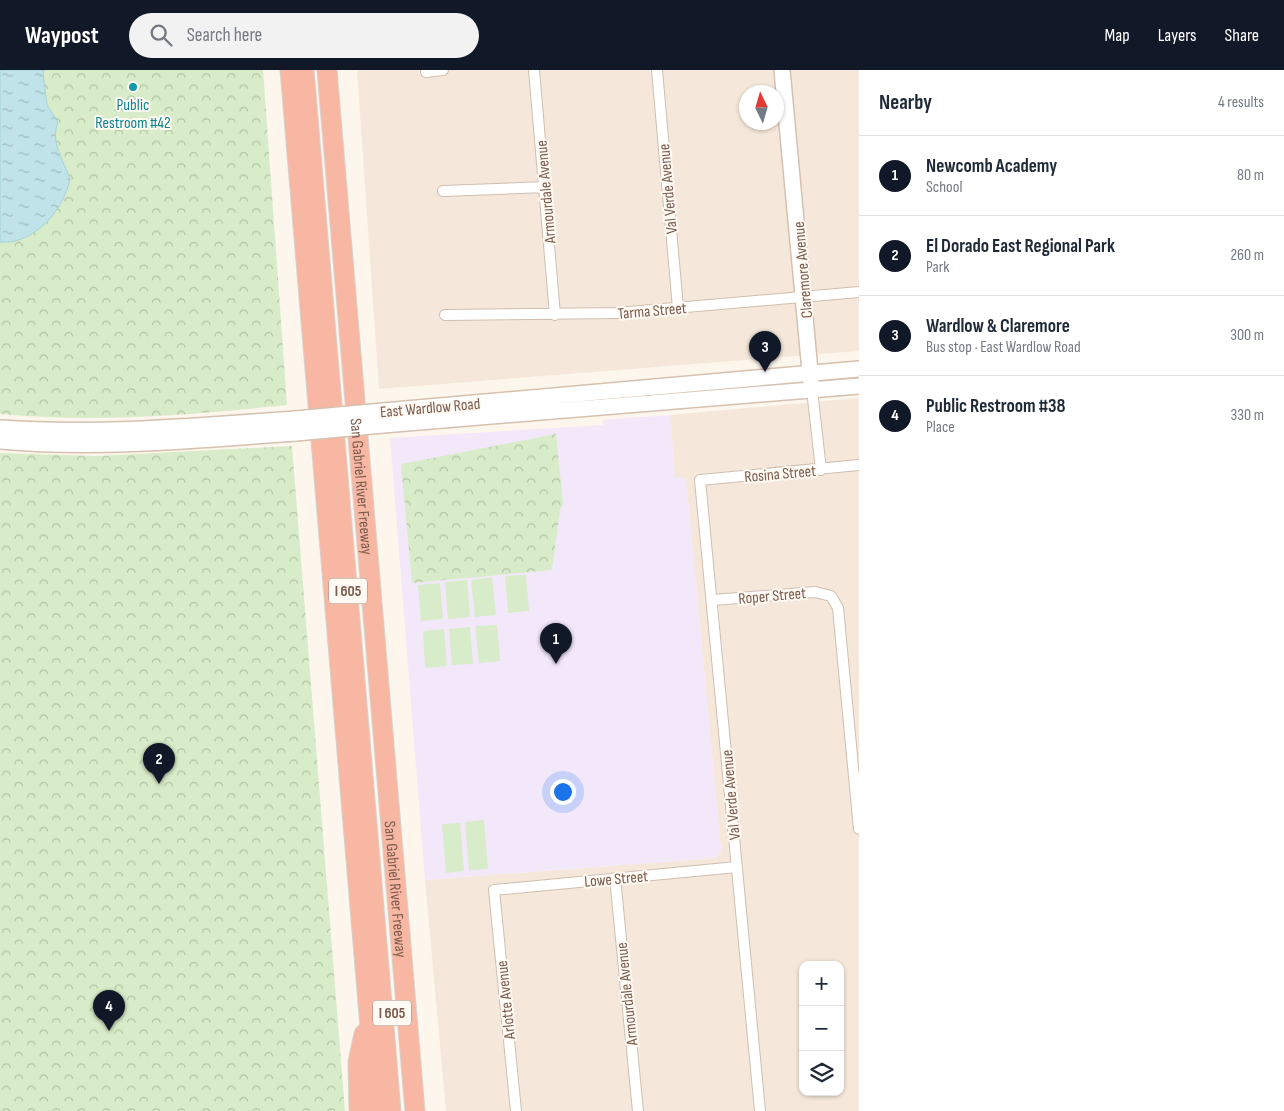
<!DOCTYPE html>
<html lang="en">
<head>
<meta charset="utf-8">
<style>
	:root { --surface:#fff; --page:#f2f2f3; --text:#1f2937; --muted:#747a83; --line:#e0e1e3; --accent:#111827 }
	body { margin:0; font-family:"Sofia Sans Condensed",sans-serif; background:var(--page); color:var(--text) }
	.controls { position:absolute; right:15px; bottom:15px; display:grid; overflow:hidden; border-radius:10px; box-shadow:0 1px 4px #0004 }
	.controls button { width:45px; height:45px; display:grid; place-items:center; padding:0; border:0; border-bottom:1px solid var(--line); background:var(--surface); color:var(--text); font:25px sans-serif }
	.compass { position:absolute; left:739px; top:15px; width:45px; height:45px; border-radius:50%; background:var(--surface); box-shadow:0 1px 4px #0004; rotate:355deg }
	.you { position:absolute; left:562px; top:721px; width:18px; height:18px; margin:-12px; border:4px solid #fff; border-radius:50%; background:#1a73e8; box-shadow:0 0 0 8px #1a73e833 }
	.badge { display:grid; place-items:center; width:32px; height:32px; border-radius:50%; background:var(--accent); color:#fff; font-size:16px; font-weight:700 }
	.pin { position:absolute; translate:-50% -41px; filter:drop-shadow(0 1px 2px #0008) }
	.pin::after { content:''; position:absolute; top:26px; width:18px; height:15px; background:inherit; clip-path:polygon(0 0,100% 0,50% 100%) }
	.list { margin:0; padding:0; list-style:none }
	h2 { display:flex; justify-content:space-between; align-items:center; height:65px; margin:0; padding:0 20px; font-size:21px }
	h2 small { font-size:16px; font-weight:400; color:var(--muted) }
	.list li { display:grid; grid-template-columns:32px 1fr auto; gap:15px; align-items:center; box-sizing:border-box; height:80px; padding:0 20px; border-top:1px solid var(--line) }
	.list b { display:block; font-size:19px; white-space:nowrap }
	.list p { margin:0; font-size:16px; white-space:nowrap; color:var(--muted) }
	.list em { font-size:16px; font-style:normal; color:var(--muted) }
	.icon { flex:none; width:28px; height:28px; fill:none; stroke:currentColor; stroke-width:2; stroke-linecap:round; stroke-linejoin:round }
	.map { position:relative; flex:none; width:859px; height:1041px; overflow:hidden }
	header { display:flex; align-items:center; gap:30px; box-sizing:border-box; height:70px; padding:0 25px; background:var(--accent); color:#fff }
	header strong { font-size:24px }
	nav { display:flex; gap:28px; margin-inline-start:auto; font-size:18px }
	.search { width:350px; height:45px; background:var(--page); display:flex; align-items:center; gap:12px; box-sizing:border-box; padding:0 18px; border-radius:28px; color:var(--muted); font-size:19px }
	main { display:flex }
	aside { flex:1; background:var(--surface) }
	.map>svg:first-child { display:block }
	.residential { fill:#f5e8da; fill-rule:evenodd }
	.education { fill:#f3e8fa }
	.grass { fill:#d8ecc9 }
	.park { fill:url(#park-crowns) }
	.water { fill:url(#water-ripples); stroke:#a5d3da }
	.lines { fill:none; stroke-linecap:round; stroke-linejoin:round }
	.street-casing { stroke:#d1beb0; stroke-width:12 }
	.secondary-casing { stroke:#d6c0b0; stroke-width:18 }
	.highway-casing { stroke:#dad1cd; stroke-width:21 }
	.street { stroke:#fff; stroke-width:10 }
	.secondary { stroke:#fff; stroke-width:15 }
	.highway { stroke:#f7b7a3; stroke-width:19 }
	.secondary-bridge-casing { stroke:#d6c0b0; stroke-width:18; stroke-linecap:butt }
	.secondary-bridge { stroke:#fff; stroke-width:15 }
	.culture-dot { fill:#0f9aa8; stroke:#fffaf3; stroke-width:2 }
	.labels { text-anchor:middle; stroke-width:4; stroke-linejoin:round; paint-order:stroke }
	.shield { fill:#fffaf3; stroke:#a28b7f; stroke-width:1 }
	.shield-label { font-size:15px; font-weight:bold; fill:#7a5c4d }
	.culture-label { font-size:16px; fill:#0d838f; stroke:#fffaf3 }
	.street-label { font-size:16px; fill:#7a5c4d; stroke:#fffaf3 }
</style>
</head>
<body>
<header>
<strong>Waypost</strong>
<div class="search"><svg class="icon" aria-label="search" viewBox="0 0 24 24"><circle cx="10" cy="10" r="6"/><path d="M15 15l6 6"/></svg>Search here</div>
<nav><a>Map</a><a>Layers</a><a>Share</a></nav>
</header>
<main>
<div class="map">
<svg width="859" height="1041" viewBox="0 0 859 1041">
	<defs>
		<pattern id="park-crowns" width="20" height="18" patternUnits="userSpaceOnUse" patternTransform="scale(1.25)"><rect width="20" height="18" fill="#d8ecc9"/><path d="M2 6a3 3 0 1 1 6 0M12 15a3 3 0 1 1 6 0" fill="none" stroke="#b4c2a5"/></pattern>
		<pattern id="water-ripples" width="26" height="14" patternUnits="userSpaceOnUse" patternTransform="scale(1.25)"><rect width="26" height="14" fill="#bfe3e8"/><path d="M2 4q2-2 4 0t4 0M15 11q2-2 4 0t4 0" fill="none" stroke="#a0bbbe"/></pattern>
	</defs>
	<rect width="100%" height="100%" fill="#fdf6ec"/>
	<path class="residential" d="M357,0H859V281L379,319ZM746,22H776V52H746Z
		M859,328V1041H446L425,810L716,788L721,780L686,408L675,409L670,345ZM803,895H840V1022H803Z"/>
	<path class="education" d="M670,345L675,408H686L721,780L716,788L425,810L390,368L603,355V350Z"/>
	<path class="grass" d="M526,505L529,541L508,543L505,506Z
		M492,507L496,545L475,547L471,510Z
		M467,510L470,547L448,549L445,512Z
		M440,513L443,549L421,551L418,515Z
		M497,555L500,591L479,593L475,556Z
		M470,557L473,594L452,595L449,559Z
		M444,559L447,596L425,598L423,561Z
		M484,750L488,799L469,800L465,752Z
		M460,753L464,801L446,803L442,754Z"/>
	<path class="park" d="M0,0H263L287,335C192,345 95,353 0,344Z
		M556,364L563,433L560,440L552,500L412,513L401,394Z
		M292,376L345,1041H0V383L97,386Z"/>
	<path class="water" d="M0,0H44L43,4L47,35L58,52C50,73 63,89 70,109C64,140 34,175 0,172Z"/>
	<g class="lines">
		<defs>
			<path id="street" d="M534,0L555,245
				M657,0L678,238
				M426,2L443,0
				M443,121L546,117
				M445,245L617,243L859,222
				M812,320L821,400
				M713,530L815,522L831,526L838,538L859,759
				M615,808L638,1041
				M516,1041L494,820L737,797
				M760,1041L700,410L859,395"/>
			<path id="secondary" d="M782,0L811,312
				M383,341L859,299
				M383,355L859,316
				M0,358C99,365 196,356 295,349
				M0,371C99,380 197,370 296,363"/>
			<g id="highway">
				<path d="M290,0L377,1041"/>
				<path d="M304,0L391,1041"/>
				<path id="s1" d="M327,0L415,1041"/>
				<path d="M359,1041L358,992L364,964"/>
			</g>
		</defs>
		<use href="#street" class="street-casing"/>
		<use href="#secondary" class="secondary-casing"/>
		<use href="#highway" class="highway-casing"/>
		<use href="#street" class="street"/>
		<use href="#secondary" class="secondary"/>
		<use href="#highway" class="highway"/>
		<defs>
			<path id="secondary-bridge" d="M295,349L383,341
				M296,363L383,355"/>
		</defs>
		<use href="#secondary-bridge" class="secondary-bridge-casing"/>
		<use href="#secondary-bridge" class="secondary-bridge"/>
	</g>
	<circle class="culture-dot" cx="133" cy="17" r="5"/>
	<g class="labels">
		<g class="shield">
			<rect x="329" y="508.5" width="38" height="25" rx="4"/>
			<rect x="373" y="930.5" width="38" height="25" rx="4"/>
		</g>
		<g class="shield-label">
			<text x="348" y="526">I 605</text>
			<text x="392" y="948">I 605</text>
		</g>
		<g class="culture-label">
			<text x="133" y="40">Public<tspan x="133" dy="18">Restroom #42</tspan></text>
		</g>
		<g class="street-label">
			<text transform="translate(667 119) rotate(-95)" y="6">Val Verde Avenue</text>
			<text transform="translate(545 122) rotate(-95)" y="6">Armourdale Avenue</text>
			<text transform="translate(802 200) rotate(-95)" y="6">Claremore Avenue</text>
			<text transform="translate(652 240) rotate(-5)" y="6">Tarma Street</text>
			<text transform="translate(430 337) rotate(-5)" y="6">East Wardlow Road</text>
			<text transform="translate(780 403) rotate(-5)" y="6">Rosina Street</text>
			<text dy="6" stroke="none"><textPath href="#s1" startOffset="418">San Gabriel River Freeway</textPath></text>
			<text transform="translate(772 525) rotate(-5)" y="6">Roper Street</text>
			<text transform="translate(730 725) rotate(-95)" y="6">Val Verde Avenue</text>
			<text transform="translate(616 808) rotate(-5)" y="6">Lowe Street</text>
			<text dy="6" stroke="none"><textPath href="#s1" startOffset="822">San Gabriel River Freeway</textPath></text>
			<text transform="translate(626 924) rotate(-96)" y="6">Armourdale Avenue</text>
			<text transform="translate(505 930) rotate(-96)" y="6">Arlotte Avenue</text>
		</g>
	</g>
</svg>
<div class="controls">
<button>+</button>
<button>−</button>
<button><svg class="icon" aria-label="layers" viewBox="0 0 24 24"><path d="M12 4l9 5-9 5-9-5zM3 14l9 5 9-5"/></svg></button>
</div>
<svg class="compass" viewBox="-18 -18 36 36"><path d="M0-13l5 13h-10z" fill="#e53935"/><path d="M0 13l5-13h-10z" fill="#747a83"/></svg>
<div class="you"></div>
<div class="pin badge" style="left:556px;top:594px">1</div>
<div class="pin badge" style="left:159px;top:714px">2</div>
<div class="pin badge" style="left:765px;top:302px">3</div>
<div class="pin badge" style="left:109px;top:961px">4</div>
</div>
<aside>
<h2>Nearby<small>4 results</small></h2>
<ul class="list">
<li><span class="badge">1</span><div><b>Newcomb Academy</b><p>School</p></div><em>80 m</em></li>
<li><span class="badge">2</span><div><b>El Dorado East Regional Park</b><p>Park</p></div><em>260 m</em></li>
<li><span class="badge">3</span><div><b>Wardlow &amp; Claremore</b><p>Bus stop · East Wardlow Road</p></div><em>300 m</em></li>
<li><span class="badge">4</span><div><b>Public Restroom #38</b><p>Place</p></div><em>330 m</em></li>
</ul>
</aside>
</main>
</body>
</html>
